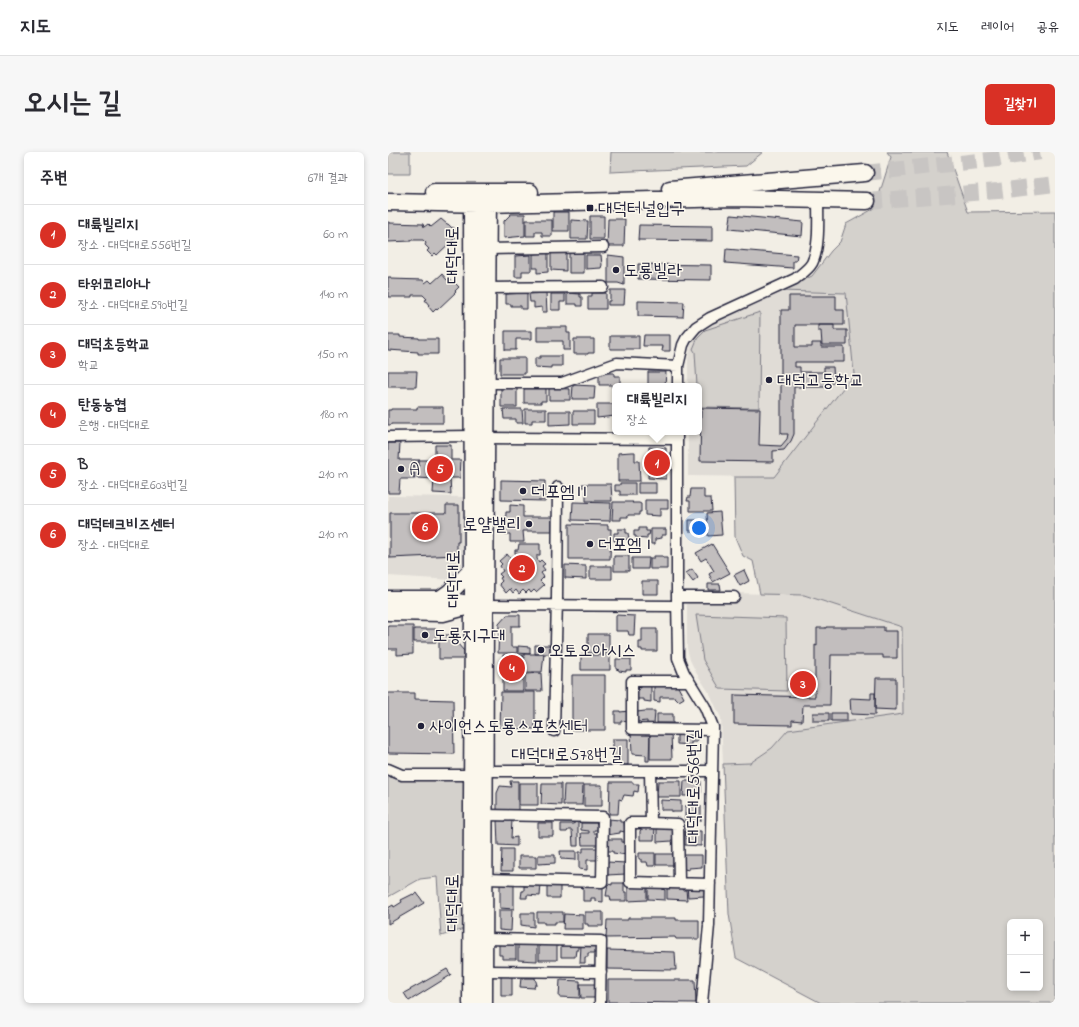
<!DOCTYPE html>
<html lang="ko">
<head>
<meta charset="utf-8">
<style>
	:root { --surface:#fff; --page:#f7f7f7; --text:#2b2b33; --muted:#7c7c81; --line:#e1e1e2; --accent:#d93025 }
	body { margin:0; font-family:"Indie Flower","Poor Story",sans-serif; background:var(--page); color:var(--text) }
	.controls { position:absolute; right:12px; bottom:12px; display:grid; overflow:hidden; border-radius:6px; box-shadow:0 2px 6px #0003 }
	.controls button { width:36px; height:36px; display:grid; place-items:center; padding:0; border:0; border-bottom:1px solid var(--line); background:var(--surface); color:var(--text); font:20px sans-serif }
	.you { position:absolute; left:311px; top:376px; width:14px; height:14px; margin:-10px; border:3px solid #fff; border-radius:50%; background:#1a73e8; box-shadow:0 0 0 6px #1a73e833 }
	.badge { display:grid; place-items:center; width:26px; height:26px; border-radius:50%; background:var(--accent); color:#fff; font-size:13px; font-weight:700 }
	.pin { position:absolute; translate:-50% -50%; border:2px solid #fff; box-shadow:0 1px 4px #0006 }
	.popup { position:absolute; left:224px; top:231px; width:90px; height:52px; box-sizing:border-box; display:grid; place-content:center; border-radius:6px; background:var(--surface); filter:drop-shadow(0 1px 3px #0005); font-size:13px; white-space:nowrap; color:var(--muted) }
	.popup b { font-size:15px; color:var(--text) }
	.popup::after { content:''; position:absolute; left:50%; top:100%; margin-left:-8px; border:8px solid transparent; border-top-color:var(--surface) }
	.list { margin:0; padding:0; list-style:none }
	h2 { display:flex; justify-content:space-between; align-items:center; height:52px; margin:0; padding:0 16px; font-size:17px }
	h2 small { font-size:13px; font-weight:400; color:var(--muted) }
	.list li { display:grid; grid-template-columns:26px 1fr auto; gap:12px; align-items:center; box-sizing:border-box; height:60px; padding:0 16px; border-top:1px solid var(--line) }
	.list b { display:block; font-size:15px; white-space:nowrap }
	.list p { margin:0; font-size:13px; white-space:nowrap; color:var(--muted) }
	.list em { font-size:13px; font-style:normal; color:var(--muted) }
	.map { position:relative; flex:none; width:667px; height:851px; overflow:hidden; border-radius:6px }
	header { display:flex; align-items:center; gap:24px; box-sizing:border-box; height:56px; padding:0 20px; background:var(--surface); border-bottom:1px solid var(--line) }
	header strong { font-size:19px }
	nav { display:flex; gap:22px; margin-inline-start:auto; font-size:14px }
	.intro { display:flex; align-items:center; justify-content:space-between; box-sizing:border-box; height:96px; padding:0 24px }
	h1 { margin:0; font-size:28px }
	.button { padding:10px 18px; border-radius:6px; background:var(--accent); color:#fff; font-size:14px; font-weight:700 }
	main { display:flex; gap:24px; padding:0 24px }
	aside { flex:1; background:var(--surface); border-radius:6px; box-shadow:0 2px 6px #0003 }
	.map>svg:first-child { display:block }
	.built { fill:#e0dcd6 }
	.green { fill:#d4d1cc; stroke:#7b7a84; fill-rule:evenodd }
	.building { fill:#c2bebe; stroke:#22223b }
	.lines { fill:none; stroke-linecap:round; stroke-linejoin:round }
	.primary-tunnel { stroke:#c8c5c3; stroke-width:16; stroke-dasharray:16 8; stroke-linecap:butt }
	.street-casing { stroke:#22223b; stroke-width:13 }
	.primary-casing { stroke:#22223b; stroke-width:19 }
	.street { stroke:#fbf7ec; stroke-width:10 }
	.primary { stroke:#fbf7ec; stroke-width:16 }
	.poi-dot { fill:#22223b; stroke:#fbf7ec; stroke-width:1.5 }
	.labels { text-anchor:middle; stroke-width:3; stroke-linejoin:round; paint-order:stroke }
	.poi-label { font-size:18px; fill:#22223b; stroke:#fbf7ec; text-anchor:start }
	.street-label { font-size:18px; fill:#22223b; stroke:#fbf7ec }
</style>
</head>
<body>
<header>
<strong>지도</strong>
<nav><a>지도</a><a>레이어</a><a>공유</a></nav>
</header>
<div class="intro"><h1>오시는 길</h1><a class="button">길찾기</a></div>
<main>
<aside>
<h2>주변<small>6개 결과</small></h2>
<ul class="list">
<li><span class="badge">1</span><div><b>대륙빌리지</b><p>장소 · 대덕대로556번길</p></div><em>60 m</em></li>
<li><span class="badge">2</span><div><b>타워코리아나</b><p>장소 · 대덕대로590번길</p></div><em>140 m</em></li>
<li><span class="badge">3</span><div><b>대덕초등학교</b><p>학교</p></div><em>150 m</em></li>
<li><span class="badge">4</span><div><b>탄동농협</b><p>은행 · 대덕대로</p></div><em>180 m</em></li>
<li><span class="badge">5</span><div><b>B</b><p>장소 · 대덕대로603번길</p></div><em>210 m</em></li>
<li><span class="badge">6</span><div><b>대덕테크비즈센터</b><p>장소 · 대덕대로</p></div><em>210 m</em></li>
</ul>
</aside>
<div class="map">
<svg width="667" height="851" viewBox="0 0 667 851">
	<rect width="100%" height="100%" fill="#f2eee5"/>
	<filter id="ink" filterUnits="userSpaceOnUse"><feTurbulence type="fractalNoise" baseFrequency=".025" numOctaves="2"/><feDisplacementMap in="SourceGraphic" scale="8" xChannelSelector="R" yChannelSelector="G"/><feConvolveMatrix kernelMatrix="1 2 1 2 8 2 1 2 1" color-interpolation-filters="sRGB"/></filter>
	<g filter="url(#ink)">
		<path class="built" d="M392,139L458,141L466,222L386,325L300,324V280H311V234H300V206L303,193L309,181L319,172Z
			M0,344L78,345L77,395L75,400L74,420L65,428L0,424Z
			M345,441L416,443L514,475L515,563L400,578L384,596L362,611L335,612L333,566L322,542L309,522L302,508L299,496V452L304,449Z"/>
		<path class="green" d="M0,0H22V22H0Z
			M223,0H375L358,14L222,20Z
			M499,0H559L580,60L667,59V851H433L348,806L341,762L335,612L362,611L384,596L400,578L515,562L514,475L416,443L372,442L365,409L355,404L347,385L346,325H386L466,222L458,141L392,139L424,124L443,99L452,90L458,72L487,56L503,5ZM622,770H652V836H622Z
			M372,160L371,256L311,255V234H309L307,200L305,197L310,185L317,178Z
			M308,463L398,466L399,539L332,537L315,508Z
			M0,625L28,628L73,627L79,634L76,777L53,784L49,725L32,727L0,745Z"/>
		<path class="building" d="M165,60H181V79H165Z
			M123,62H137V84L116,86V69Z
			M343,63L415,70L414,84L341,77Z
			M202,64H216V87H202Z
			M53,67L59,72H60L64,76L65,75L70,80L66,83L68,85L49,103L47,101L44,104L39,99L41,97L37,93L38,91L35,88H23V89L0,90V70H2V71L35,72L36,75L40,72L43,75Z
			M220,67H237L236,94H219Z
			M138,68H164V84H154V80H147V84H138Z
			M183,68L200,69L199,87H183Z
			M251,73L324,74V89L250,88Z
			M338,97L409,103L408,109H405V116L337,111Z
			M160,101V120L149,121V116H145V102Z
			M163,101H178V119L163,118Z
			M181,101H196V121H181Z
			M143,103V119H134V125H127V104Z
			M198,103H213L214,113L213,116L198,117Z
			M220,103L236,105V133L230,131H220Z
			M250,112L323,113V128L250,127Z
			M54,122L59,128L61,127L65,132L66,130L71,135L67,139L68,140L49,158L48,157L45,160L40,154L41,153L37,148L39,147L35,143H24V145H0V125H3V127L35,128L37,131L41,128L44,131Z
			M222,138H237L236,153H220V149H222Z
			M139,141V157H133V154H123V152H118V142Z
			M158,141L159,160H154V155L146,156V150H142L141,142Z
			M179,141L192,142V145H194V154H189V152H179Z
			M204,141H218V157H200V144H204Z
			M163,142H177V150H172V158H163Z
			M401,144H448V158H456V173H407V195H424V191H433V195H456V210H407V215H412V220H436V215H445L446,231H442V235H406V282L403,289L396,298L385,299V310L312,309L313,256L372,257L371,293L393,294L399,287L400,282H393V158H401Z
			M250,149L296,150L295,165L250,164Z
			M430,173H446V178H459V193H434L433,179H430Z
			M149,175H179V181H182V198H175V189H149Z
			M117,179H144V187H128V198H117Z
			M0,183H12V185L31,186V187H50V202H30V200L0,198Z
			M256,183H282V199H274L275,194H255Z
			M222,184H251V197H222Z
			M186,187H206V201H200V202H186Z
			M152,204H174V214H163V216L147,215V206H152Z
			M112,206H137V222H112Z
			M0,219H29L28,235H0Z
			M260,220H278L277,234H260Z
			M211,221H226V224H232V234H227V236H224V233H211Z
			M185,233L207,234L206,247H184Z
			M113,235H129V255H113Z
			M136,236H158V249H153V251H136Z
			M161,236L182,237V248H161Z
			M209,252H227V264L209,266Z
			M29,255H55V271H29V272H3V273H0V258H3V257H29Z
			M115,257H134L135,271H128V267H116Z
			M137,257H158V268H144V271H137Z
			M161,259H182V272L161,273Z
			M185,259H206V272H185Z
			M0,291H12L11,308H26V327H12L11,341H0Z
			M47,293H63V308H73L72,326H62L63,342L45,341L46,327L30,326L31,308H47Z
			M261,295L278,296V327L260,326Z
			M243,300H247V309H251L252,329H230V301Z
			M26,308H31L30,326L26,327Z
			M113,328L157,329V349L113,348Z
			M232,331H247V343H232V339H227V333H232Z
			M250,331H268V341H250Z
			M194,332H223L224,349H198V335H194Z
			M303,337H316V346H323L324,359H302V349H299L300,345H302Z
			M257,348H280V357H272V364L257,363Z
			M185,350L223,351L222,369L184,368Z
			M225,350H245L244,351H251L253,352V360H251V363H240V365H233V368H224Z
			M58,353H71V390H69V403L2,406V361H58Z
			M122,353L135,354V365H164V379H135L136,390H122V382H117L118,360H122Z
			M332,360L334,383L320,384L319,361Z
			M301,368H309V379H301Z
			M181,372L220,373V377H223L222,407H181Z
			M251,376H258V379H262L261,383H259V387L248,386V384H246V379H251Z
			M230,377H238V381H240L241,387L226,389V381H230Z
			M263,377H278V383H274V386L267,387V392H263Z
			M131,392H152V403H149V407L151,410L153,408L157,412L154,414L157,418L153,421L156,425L152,429L156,433L148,440L146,438L143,441L141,438L138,441L135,438L131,442L128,438L125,441L122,437L118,441L111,432L114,429L112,426L114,425L111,422L115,419L112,414L114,412L111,409L119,402L123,407L127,404L130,407L132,405L127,401V398H130Z
			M324,392L342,421L325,430L321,422L326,419L318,406L313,409L308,401Z
			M226,404H241V419H226Z
			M266,404H275V406H279V417H262V406H266Z
			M244,406H261L260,417H244Z
			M177,413L198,414V427L177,426Z
			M202,414H224V427H202Z
			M304,417L310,426L305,430L298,421Z
			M356,418L361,429L352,434L346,423Z
			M254,429H270V442H254Z
			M320,432H332L333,438H320Z
			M119,463H132V474H123V495H129V501H110L111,472Z
			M228,463L247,464L246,483H241L240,479H228Z
			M0,474H25V502L9,503V497H0Z
			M438,475H496V479H509V506H495V503H443L442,553H415L414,569L404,568V573L346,572V543L427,545V493L429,494V476H438Z
			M26,477H48V490H26Z
			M254,477H269V499H254V497H251V490H254Z
			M200,482H221V501H200Z
			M51,483H62L76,499V507H51Z
			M147,493H162V502H147Z
			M130,494L142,495V502L130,501Z
			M136,502H156L154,520H136Z
			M115,503H135V539H115Z
			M193,503H222V518H193Z
			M228,507H243V518H238V520L231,519V518L228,517Z
			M153,521L154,539H137V522Z
			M184,523H217V578H184Z
			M488,526H508V558L487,557Z
			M288,531L296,546L291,549L287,545H272V550L266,549V532Z
			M253,534H263V550L256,549V547H248V538H250V535L253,536Z
			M113,540H147V577L112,576Z
			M0,541H27V547L65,548L66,602L0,601Z
			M483,541H487V563L463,562L462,546L483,547Z
			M227,559H232V560L241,559V570L233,569V571H227Z
			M257,559H267L266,573L259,574V569L249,570V560Z
			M425,561H441V569H425Z
			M443,561H459V569H443Z
			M269,562H285V571H269Z
			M243,580H262L261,609H258V603L244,602Z
			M262,580H283L284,607H262Z
			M309,580V590H303V593L289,592V582Z
			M225,587H240V613H225Z
			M122,629H130V658H109V641L112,634L123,635Z
			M270,629H293V645H269Z
			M296,629H313V641H304V644H295Z
			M222,630H245V632H251L250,640L246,639L245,644L236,643L234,648L231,647L230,662H221Z
			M131,631H150V653H131Z
			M154,632H173V653L153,652Z
			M176,633H195L194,653H175Z
			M196,633H214V654H196Z
			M273,648L293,649V660H284V658H273Z
			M297,654H313V669H297Z
			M220,667L232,668V670H236L237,680L232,679V681L219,683Z
			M109,668H124L123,686L129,685V694L110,693Z
			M190,669V694H185L184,678H180L179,680H173V672H185Z
			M150,671H165V684H150Z
			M193,671H209L210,678H206V681H210V693H194L193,681H201V679L193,678Z
			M254,676H267L266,688H252V679Z
			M269,676H287V686L284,687V689L269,690Z
			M297,679H313V694L297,693Z
			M220,687H234V690H239V703L225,701V699H220Z
			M195,696H211V708H199V718L191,717V700H195Z
			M114,697H125V719H113Z
			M172,699H188V708L173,707Z
			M251,701H267V714H260L259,710H253V707H251Z
			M268,702H286V713H268Z
			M150,703H167V711L150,712Z
			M296,703H314V715L301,716V718L296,717Z
			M131,704H148V716H131Z
			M219,710L238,711V722L219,723Z
			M140,731L153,732L152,744L139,743V746H133L134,739H136V734H140Z
			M224,731H236V740H238V749H223L222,744H218L220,732L224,733Z
			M112,732H126V757L112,756Z
			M197,732L215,733V750L207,749V746H203V749H195V735H197Z
			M159,733L172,734V746H159Z
			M260,734H274V737L277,738V748L260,747Z
			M279,734H296L295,738H298L299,748L279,747Z
			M299,734H316V744L300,745Z
			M240,735H259V748L240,749Z
			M29,741L36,751L0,772V756L5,753L6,755L14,750L13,748L25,742L26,743Z
			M111,758H124L123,779L111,778Z
			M149,760H175V770H167V772H156V770H149Z
			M197,760H215V774H200V772H197Z
			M133,761H146V775L133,773Z
			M176,762L195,763V777H175Z
			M240,766H288V768H311V787H288L287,785L218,786L219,768H240Z
			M111,792H128V807H114V803H111Z
			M130,792L149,793V809L130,808Z
			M151,793H169V808H151Z
			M173,793H190V798H188L187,805H173Z
			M193,793L207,794V795H210V801H200V805H197V811H192Z
			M219,798L287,800L288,818L219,817Z
			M59,817L63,823L21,849L16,841Z
			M113,822H124V844H113Z
			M133,826H147L149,833H147L146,836L132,835Z
			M172,828L192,829V846L171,845Z
			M220,828H307L308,851L220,850Z
			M192,832H209V846H193Z"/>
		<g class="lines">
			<path class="primary-tunnel" d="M477,21L609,7L652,0
				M479,49L610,39L667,32"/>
			<defs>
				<path id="street" d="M100,97L215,95
					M99,136L215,135
					M98,231H174L229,211L290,214
					M290,234V214L295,193L298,187L308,175L322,166L407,127C413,122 420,118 424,111C432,95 430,66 430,48
					M289,280V445L290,506L296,521L317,555L325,575L321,773L314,851
					M0,285L85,284
					M98,286L289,287
					M289,445H346
					M97,453L289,454
					M301,529H244V577L325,578
					M166,579L169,446L170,335
					M0,617L14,623H85
					M96,619H324
					M262,619L263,671H242V730L322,732
					M263,671L290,672L291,731
					M96,727L214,730L215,665L96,663
					M96,787L213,789L212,851
					M96,819L213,820"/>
				<path id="primary" d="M282,37L477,21
					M46,40H142
					M0,50L100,52L347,46L479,49
					M0,447H52L80,452
					M52,447L62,440L85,417
					M0,460L55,461L85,453
					M83,851L85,453L84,40
					M96,851L97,453L100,41"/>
			</defs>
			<use href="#street" class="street-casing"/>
			<use href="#primary" class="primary-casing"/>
			<use href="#street" class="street"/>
			<use href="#primary" class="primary"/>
		</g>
	</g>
	<g class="poi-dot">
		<rect x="198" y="52" width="8" height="8" rx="2"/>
		<circle cx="228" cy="118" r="4"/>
		<circle cx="381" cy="228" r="4"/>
		<circle cx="13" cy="317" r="4"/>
		<circle cx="135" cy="339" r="4"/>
		<circle cx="141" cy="372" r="4"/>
		<circle cx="202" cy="392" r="4"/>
		<circle cx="37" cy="483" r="4"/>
		<circle cx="153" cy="498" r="4"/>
		<circle cx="33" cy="574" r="4"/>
	</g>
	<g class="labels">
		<g class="poi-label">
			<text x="210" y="62">대덕터널입구</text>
			<text x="236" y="124">도룡빌라</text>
			<text x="389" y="234">대덕고등학교</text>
			<text x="21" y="323">A</text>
			<text x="143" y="345">더포엠Ⅱ</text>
			<text x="133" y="378" text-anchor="end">로얄밸리</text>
			<text x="210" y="398">더포엠Ⅰ</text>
			<text x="45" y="489">도룡지구대</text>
			<text x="161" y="504">오토오아시스</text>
			<text x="41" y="580">사이언스도룡스포츠센터</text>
		</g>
		<g class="street-label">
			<text transform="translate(64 103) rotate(-90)" y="6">대덕대로</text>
			<text transform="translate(65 427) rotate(-90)" y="6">대덕대로</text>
			<text x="179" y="608">대덕대로578번길</text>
			<text transform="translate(305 634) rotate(-90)" y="6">대덕대로556번길</text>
			<text transform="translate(64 751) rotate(-90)" y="6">대덕대로</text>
		</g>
	</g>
</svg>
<div class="controls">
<button>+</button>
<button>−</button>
</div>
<div class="you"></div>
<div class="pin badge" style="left:269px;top:311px">1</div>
<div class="popup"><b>대륙빌리지</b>장소</div>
<div class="pin badge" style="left:134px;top:416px">2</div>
<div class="pin badge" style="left:415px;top:532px">3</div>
<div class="pin badge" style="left:124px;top:516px">4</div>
<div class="pin badge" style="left:52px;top:317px">5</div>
<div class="pin badge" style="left:37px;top:375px">6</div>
</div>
</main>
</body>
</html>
